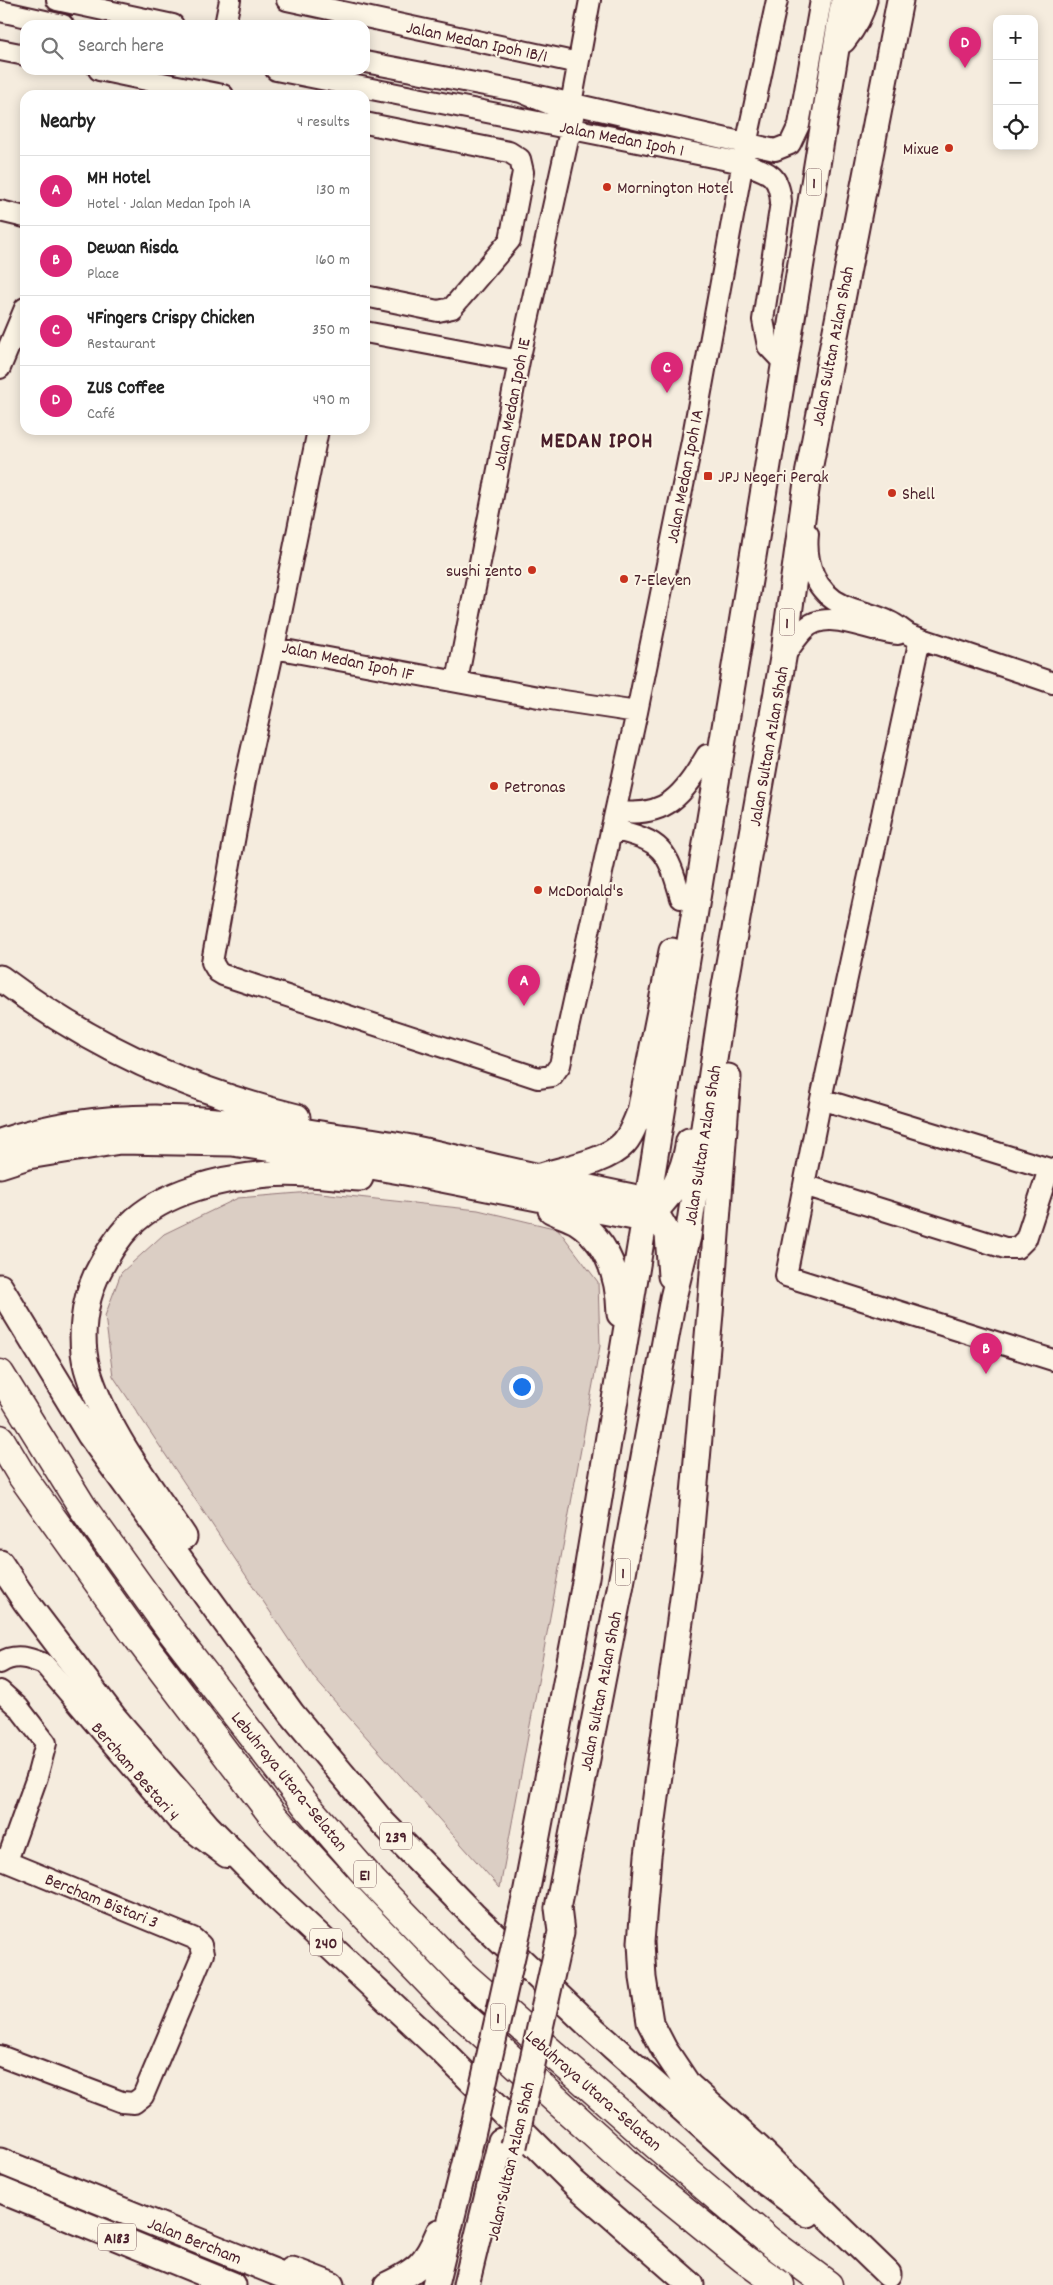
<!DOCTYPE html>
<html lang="en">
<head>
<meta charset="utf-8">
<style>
	:root { --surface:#fff; --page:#f2f2f2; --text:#222; --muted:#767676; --line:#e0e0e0; --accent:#db2777 }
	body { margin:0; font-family:Dekko,sans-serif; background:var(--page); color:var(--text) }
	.controls { position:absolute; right:15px; top:15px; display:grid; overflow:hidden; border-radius:10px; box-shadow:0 2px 12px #0003 }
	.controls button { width:45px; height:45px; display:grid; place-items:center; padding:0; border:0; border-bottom:1px solid var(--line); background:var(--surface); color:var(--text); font:25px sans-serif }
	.you { position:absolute; left:521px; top:1386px; width:18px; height:18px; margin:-12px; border:4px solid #fff; border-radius:50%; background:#1a73e8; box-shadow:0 0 0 8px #1a73e833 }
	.badge { display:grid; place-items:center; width:32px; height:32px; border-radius:50%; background:var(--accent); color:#fff; font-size:16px; font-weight:700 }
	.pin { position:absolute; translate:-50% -41px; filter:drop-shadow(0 1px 2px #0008) }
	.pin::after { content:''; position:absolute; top:26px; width:18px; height:15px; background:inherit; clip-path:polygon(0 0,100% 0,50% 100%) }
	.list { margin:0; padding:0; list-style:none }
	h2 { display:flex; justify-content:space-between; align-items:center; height:65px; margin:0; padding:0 20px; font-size:21px }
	h2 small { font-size:16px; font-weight:400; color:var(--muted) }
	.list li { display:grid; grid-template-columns:32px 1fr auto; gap:15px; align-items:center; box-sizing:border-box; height:70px; padding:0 20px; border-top:1px solid var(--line) }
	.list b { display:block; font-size:19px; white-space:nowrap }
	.list p { margin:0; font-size:16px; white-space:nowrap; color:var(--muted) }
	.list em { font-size:16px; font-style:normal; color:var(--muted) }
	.icon { flex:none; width:28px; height:28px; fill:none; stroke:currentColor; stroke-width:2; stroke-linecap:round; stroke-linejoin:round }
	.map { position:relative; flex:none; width:1053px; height:2285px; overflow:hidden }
	.search { position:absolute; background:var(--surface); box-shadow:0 2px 12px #0003; left:20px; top:20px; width:350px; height:55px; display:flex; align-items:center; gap:12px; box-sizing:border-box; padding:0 18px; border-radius:15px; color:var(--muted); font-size:19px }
	.panel { position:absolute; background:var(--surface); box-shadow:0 2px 12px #0003; left:20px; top:90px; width:350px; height:345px; border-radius:15px }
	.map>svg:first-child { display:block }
	.green { fill:#dbcec4; stroke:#927678 }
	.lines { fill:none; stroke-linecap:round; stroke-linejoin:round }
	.minor-casing { stroke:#4a1f2b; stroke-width:24 }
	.major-casing { stroke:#4a1f2b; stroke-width:29 }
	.highway-casing { stroke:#4a1f2b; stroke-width:31 }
	.minor { stroke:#fcf5e5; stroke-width:20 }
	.major { stroke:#fcf5e5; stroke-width:25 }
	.highway { stroke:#fcf5e5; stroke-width:28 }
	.major-bridge-casing { stroke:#4a1f2b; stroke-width:29; stroke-linecap:butt }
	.major-bridge { stroke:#fcf5e5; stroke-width:25 }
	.poi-dot { fill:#c8321e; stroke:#fcf5e5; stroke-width:2 }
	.labels { text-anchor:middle; stroke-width:4; stroke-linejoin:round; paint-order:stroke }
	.shield { fill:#fcf5e5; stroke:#7f5f63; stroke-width:1 }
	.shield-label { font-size:16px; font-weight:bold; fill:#4a1f2b }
	.street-label { font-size:18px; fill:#4a1f2b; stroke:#fcf5e5 }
	.poi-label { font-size:18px; fill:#4a1f2b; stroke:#fcf5e5; text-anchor:start }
	.district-label { font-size:22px; font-weight:bold; letter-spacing:1px; fill:#4a1f2b; stroke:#fcf5e5 }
</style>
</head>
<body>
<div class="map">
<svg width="1053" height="2285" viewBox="0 0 1053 2285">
	<rect width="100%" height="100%" fill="#f5ecde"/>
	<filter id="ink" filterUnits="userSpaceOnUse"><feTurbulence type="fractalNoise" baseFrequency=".02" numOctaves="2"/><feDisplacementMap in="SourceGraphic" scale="10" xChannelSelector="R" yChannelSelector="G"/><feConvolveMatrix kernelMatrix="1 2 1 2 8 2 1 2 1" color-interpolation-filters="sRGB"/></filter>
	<g filter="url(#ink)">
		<path class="green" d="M311,1192L478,1210L558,1229L598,1282L600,1346L500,1888L315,1679L113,1376L105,1316L121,1273L164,1234L238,1198Z"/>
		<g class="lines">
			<defs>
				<path id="minor" d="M57,0L173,25
					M287,0L578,63
					M0,11L63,25
					M225,25L230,0
					M0,50L25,55
					M365,62L521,92L775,150L790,144L799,125L821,0
					M99,70L142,79
					M144,70L142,79L223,95
					M276,70L743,163C767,172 779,173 781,202L763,320L768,346L784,363
					M571,104L590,0
					M365,123L509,152L520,159L523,172L510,240L452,308L438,311L365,296
					M0,211L25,217
					M365,332L519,361
					M0,368L25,308
					M318,430L274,648L246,775L212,962L218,972L223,975L538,1078L552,1076L560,1065L637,712L692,441L746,145L777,0
					M808,534C805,563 815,592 843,605C858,612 875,614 890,622C897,625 903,631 910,635L1053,683
					M920,638L821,1099L786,1276L1053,1360
					M274,648L544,698L637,712
					M783,658C789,649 796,638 804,630C827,606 870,633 898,634
					M457,681L519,361L573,117L565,108L550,104L521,92
					M616,811C666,819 683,795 707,755
					M612,829C663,841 667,849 681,898
					M821,1099L1053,1170
					M804,1185L1005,1248H1017L1026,1239L1049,1169
					M0,1663C15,1653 29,1658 44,1664L177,1820L226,1857
					M0,1691L19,1708L46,1743L37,1777L7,1861
					M0,1859L193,1938L201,1945L203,1954L143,2096L134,2103L122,2102L0,2056"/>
				<path id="major" d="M843,40C852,29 861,14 864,0
					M0,978C88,1044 190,1091 297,1117
					M728,1077L710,1313L688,1562L648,1856L641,1942L643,1978L650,2022L664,2049L688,2085L757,2147L888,2274
					M0,1142C106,1106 213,1117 321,1134C352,1139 384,1142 415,1149C493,1166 570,1185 648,1200L668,1234L671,1276
					M0,1165L28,1156L120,1141L232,1143L280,1150L411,1173L644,1219C671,1201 684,1173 689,1141
					M541,1176C564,1169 607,1162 624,1143C632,1134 635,1123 640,1112L672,951
					M551,1210C559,1214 568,1217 576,1221C609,1242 619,1278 620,1314
					M0,1287L90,1435L292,1714L383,1823L473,1915L592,2028L761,2179L808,2214
					M184,1537C149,1485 104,1428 87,1368C79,1338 84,1302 96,1276C105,1258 116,1239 130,1225C164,1191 222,1178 269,1174C299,1171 330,1176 360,1178
					M0,1563L26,1602L115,1719L207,1826L275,1895L442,2051L572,2181L691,2285
					M526,1894L586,1577L844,0
					M558,1908L621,1584L673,1298L688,1236L724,992L783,658L808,475L900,0
					M0,2161L307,2285
					M0,2190L233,2285
					M292,2270L331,2285
					M387,2285C418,2270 426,2263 439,2232
					M435,2285L471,2139
					M466,2285L501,2141"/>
				<path id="highway" d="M0,1374L83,1508L172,1632L306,1805L372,1881L461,1973L656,2145L769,2241L828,2285
					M0,1439L22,1476L135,1634L274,1817L350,1900L450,2004L625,2162L744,2259L780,2285"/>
			</defs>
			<use href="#minor" class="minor-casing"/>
			<use href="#major" class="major-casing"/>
			<use href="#highway" class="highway-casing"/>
			<use href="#minor" class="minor"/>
			<use href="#major" class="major"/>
			<use href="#highway" class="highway"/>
			<defs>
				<path id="major-bridge" d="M471,2139L526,1894
					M514,2146L561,1932L558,1908"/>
			</defs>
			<use href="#major-bridge" class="major-bridge-casing"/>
			<use href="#major-bridge" class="major-bridge"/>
		</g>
	</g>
	<g class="poi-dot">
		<circle cx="949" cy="148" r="5"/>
		<circle cx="607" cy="187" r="5"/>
		<rect x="703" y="471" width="10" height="10" rx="2.5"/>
		<circle cx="892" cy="493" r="5"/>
		<circle cx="532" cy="570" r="5"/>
		<circle cx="624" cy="579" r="5"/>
		<circle cx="494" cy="786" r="5"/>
		<circle cx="538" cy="890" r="5"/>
	</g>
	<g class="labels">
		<g class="shield">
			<rect x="806.5" y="168.5" width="15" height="27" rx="4"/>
			<rect x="779.5" y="608.5" width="15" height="27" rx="4"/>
			<rect x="615.5" y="1558.5" width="15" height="27" rx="4"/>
			<rect x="380" y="1822.5" width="32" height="27" rx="4"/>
			<rect x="354" y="1860.5" width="22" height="27" rx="4"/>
			<rect x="310" y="1928.5" width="32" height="27" rx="4"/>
			<rect x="490.5" y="2003.5" width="15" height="27" rx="4"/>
			<rect x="98" y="2223.5" width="38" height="27" rx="4"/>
		</g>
		<g class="shield-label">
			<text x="814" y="188">1</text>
			<text x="787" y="628">1</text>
			<text x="623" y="1578">1</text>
			<text x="396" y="1842">239</text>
			<text x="365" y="1880">E1</text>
			<text x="326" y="1948">240</text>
			<text x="498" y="2023">1</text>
			<text x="117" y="2243">A183</text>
		</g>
		<g class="street-label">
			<text transform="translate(477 41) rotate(12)" y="6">Jalan Medan Ipoh 1B/1</text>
			<text transform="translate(622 138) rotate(11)" y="6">Jalan Medan Ipoh 1</text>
			<text transform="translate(832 346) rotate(-79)" y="6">Jalan Sultan Azlan Shah</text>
			<text transform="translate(511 404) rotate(-79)" y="6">Jalan Medan Ipoh 1E</text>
			<text transform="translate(684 476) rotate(-79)" y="6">Jalan Medan Ipoh 1A</text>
			<text transform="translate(348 660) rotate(12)" y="6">Jalan Medan Ipoh 1F</text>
			<text transform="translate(768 746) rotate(-80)" y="6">Jalan Sultan Azlan Shah</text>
			<text transform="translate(702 1145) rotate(-81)" y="6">Jalan Sultan Azlan Shah</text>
			<text transform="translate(600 1691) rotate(-79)" y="6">Jalan Sultan Azlan Shah</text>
			<text transform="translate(136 1771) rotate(49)" y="6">Bercham Bestari 4</text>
			<text transform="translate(290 1781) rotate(51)" y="6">Lebuhraya Utara–Selatan</text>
			<text transform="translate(102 1900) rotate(22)" y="6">Bercham Bistari 3</text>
			<text transform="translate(594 2090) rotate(41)" y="6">Lebuhraya Utara–Selatan</text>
			<text transform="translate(510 2161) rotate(-77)" y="6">Jalan Sultan Azlan Shah</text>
			<text transform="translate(195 2240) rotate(22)" y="6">Jalan Bercham</text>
		</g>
		<g class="poi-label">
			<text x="939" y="154" text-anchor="end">Mixue</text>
			<text x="617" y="193">Mornington Hotel</text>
			<text x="718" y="482">JPJ Negeri Perak</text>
			<text x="902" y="499">Shell</text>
			<text x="522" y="576" text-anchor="end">sushi zento</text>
			<text x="634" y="585">7-Eleven</text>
			<text x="504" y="792">Petronas</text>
			<text x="548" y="896">McDonald's</text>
		</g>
		<g class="district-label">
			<text x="597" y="447">MEDAN IPOH</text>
		</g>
	</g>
</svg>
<div class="controls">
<button>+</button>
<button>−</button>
<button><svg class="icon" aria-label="locate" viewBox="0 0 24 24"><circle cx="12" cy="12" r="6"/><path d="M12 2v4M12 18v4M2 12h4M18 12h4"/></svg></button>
</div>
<div class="you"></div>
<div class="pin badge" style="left:524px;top:1006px">A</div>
<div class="pin badge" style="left:986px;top:1374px">B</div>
<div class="pin badge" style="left:667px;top:393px">C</div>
<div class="pin badge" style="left:965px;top:68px">D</div>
<div class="search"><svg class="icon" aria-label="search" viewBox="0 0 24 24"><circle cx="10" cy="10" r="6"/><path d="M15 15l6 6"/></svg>Search here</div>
<section class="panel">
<h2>Nearby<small>4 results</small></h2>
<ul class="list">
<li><span class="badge">A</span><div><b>MH Hotel</b><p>Hotel · Jalan Medan Ipoh 1A</p></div><em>130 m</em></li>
<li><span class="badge">B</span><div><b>Dewan Risda</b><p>Place</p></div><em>160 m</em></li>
<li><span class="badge">C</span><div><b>4Fingers Crispy Chicken</b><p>Restaurant</p></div><em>350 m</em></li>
<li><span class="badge">D</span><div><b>ZUS Coffee</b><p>Café</p></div><em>490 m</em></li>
</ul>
</section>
</div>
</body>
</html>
